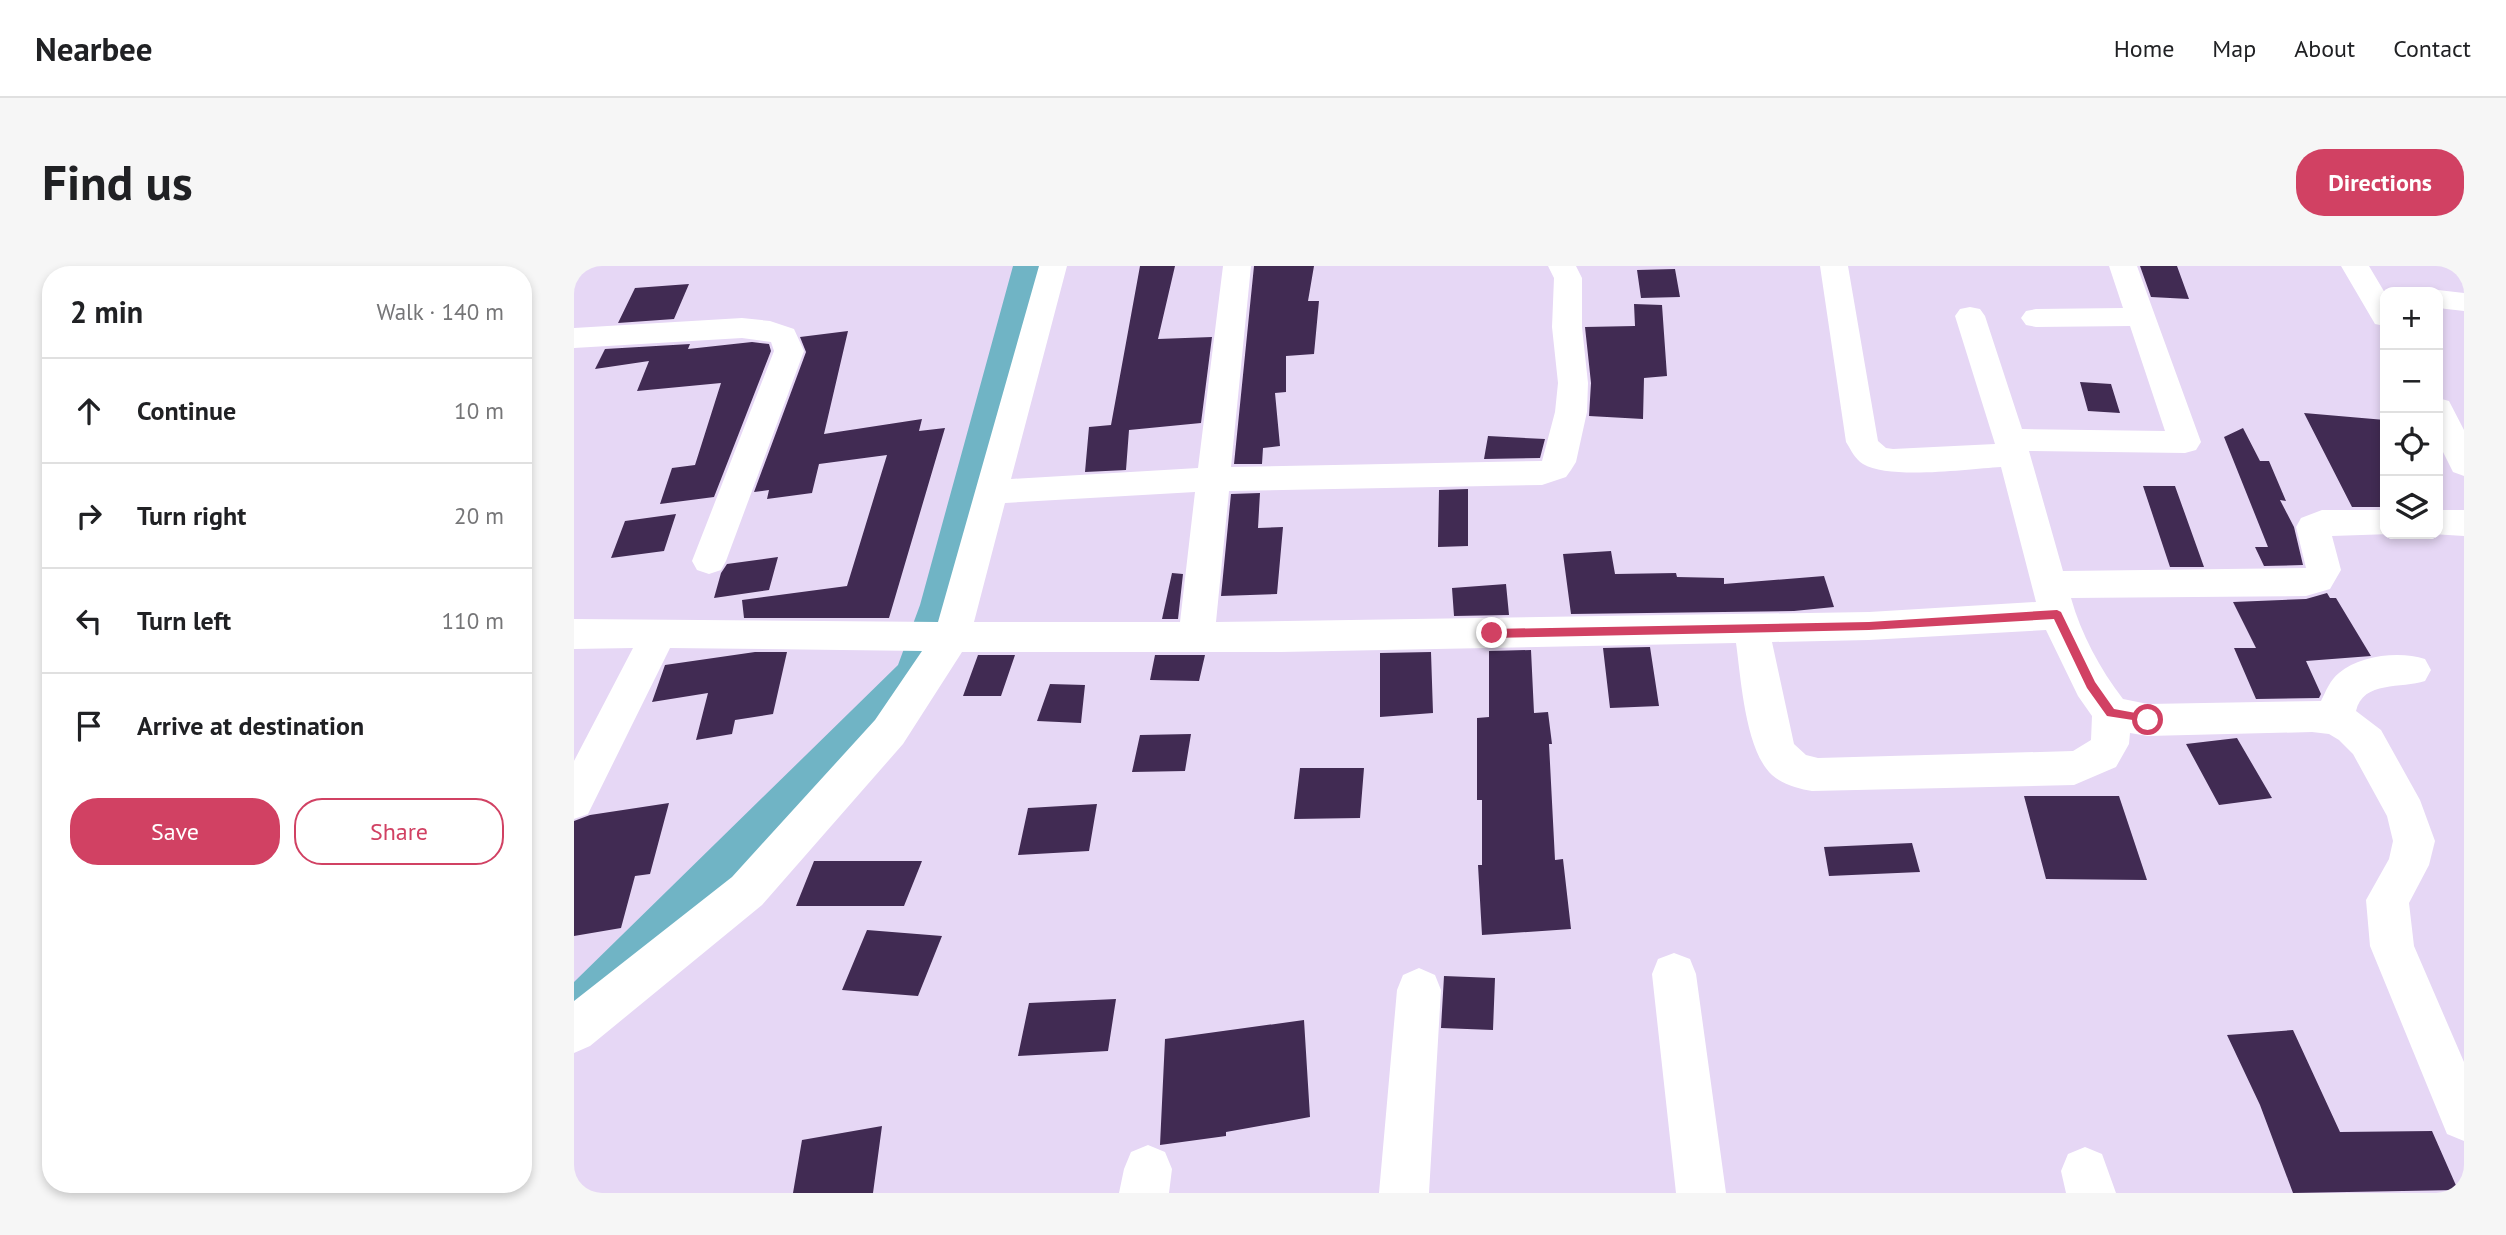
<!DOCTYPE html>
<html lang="en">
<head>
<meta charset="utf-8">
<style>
	:root { --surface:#fff; --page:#f6f6f6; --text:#202124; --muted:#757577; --line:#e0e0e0; --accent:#d14163 }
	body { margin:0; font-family:"PT Sans",sans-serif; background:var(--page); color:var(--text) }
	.controls { position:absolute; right:21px; top:21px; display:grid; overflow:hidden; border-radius:14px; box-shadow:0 4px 10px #0003 }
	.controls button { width:63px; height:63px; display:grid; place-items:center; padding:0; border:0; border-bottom:2px solid var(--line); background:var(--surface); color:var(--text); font:35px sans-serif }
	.stop { position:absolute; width:21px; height:21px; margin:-16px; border:5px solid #d14163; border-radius:50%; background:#fff }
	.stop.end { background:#d14163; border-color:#fff; box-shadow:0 2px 7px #0008 }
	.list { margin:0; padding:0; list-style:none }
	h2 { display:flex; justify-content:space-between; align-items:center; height:91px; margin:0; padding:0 28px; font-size:30px }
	h2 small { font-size:23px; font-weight:400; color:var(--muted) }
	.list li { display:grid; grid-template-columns:46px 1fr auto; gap:21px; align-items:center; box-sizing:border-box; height:105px; padding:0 28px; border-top:2px solid var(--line) }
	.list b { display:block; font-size:26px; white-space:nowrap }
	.list em { font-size:23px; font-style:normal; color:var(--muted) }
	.actions { display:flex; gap:14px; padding:21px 28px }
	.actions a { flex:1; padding:16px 0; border:2px solid var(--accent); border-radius:28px; text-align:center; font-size:24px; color:var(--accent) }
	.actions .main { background:var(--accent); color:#fff }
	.icon { flex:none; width:38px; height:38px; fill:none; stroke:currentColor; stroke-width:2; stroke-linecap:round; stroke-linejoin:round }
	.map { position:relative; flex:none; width:1890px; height:927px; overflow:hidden; border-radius:28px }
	header { display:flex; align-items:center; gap:42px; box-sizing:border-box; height:98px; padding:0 35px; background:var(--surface); border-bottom:2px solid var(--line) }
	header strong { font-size:33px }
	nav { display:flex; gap:38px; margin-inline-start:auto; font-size:24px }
	.intro { display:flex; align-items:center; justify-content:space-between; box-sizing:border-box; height:168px; padding:0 42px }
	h1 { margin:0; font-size:49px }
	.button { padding:18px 32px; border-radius:28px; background:var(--accent); color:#fff; font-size:24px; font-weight:700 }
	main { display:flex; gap:42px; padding:0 42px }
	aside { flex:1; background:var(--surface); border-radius:28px; box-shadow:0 4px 10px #0003 }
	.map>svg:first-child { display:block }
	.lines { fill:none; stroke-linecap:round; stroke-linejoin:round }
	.canal { fill:#70b4c5; fill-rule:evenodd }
	.building { fill:#412b53 }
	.minor { fill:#fff; fill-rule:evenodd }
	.route { fill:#d14163 }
</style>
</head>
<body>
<header>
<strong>Nearbee</strong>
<nav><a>Home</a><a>Map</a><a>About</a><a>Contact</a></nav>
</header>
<div class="intro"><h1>Find us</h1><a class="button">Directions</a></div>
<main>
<aside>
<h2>2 min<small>Walk · 140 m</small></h2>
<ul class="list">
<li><svg class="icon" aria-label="ahead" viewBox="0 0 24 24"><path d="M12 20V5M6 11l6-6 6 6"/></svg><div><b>Continue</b></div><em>10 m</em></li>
<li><svg class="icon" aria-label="right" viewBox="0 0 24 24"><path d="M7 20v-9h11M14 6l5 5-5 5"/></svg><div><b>Turn right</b></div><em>20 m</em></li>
<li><svg class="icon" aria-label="left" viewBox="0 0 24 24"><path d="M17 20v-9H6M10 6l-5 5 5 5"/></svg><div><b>Turn left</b></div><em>110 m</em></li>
<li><svg class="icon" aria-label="arrive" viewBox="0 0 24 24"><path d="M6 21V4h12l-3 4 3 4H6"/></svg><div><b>Arrive at destination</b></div></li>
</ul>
<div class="actions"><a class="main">Save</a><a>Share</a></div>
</aside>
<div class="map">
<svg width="1890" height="927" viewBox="0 0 1890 927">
	<rect width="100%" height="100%" fill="#e6d7f5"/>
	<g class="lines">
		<path class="canal" d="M439,0H467L382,339L352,419L16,763L0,769V716L324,399L346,339Z"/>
	</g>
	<path class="building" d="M566,0H601L584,73L638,71L627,157L555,164L552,204L511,206L515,161L537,159Z
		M680,0H740L734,35H745L740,88L712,90V126L701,127L706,180L689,182L688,198H660Z
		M1566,0H1603L1615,33L1577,31Z
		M1101,3L1106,31L1067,32L1063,4Z
		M115,18L100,53L44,57L61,22Z
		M1060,38L1088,39L1093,110L1070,112L1069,153L1015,150L1017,117L1011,61L1061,60Z
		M274,65L250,168L348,153L345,165L371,162L315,352H170L168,334L273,320L313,189L245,198L238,227L193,233L195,224L180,226L232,86L226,71Z
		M178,76L195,78L197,85L140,231L86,238L98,202L121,199L147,117L63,125L75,95L21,103L31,83L116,78L114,83Z
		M1506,116L1537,118L1546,147L1514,145Z
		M1730,147L1811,154V241H1778Z
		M1669,162L1686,195H1695L1712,235L1706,234L1720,261L1729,299L1690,300L1681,281H1694L1650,171Z
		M914,170L971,173L966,192L910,193Z
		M1569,220H1601L1630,301H1596Z
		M894,223V280L864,281L865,224Z
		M686,227L684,262L709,261L703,328L647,330L657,228Z
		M102,248L90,285L37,292L51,255Z
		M1037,285L1041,308L1102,307L1103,311L1150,312V318L1250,310L1260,341L1220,345L997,348L989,288Z
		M204,291L195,324L140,332L147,307L153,298Z
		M598,307L609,308L604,353H588Z
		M932,318L935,349L880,350L878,322Z
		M1753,327L1756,332H1762L1797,390L1732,395L1747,428L1745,432L1682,433L1660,382H1682L1659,336L1732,333Z
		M1076,381L1085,440L1036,442L1029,382Z
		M957,384L960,447L974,446L978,478H975L981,594L989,593L997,663L908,669L904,599H908V534H903V452L915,451V385Z
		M181,386H213L199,448L161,454L158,468L122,474L134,427L78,436L91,399Z
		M857,386L859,447L806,451V387Z
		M404,389H441L427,430H389Z
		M581,389H631L625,415L576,414Z
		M476,418L511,419L507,457L463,455Z
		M617,468L611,505L558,506L566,469Z
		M1663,472L1698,532L1645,539L1612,478Z
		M726,502H790L786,552L720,553Z
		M1450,530H1545L1573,614L1472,613Z
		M95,537L76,608L61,610L47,662L0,670V555L16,549Z
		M523,538L515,585L444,589L454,542Z
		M1338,577L1346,606L1255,610L1250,581Z
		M240,595H348L330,640H222Z
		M293,664L368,670L344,730L268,724Z
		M870,710L921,712L919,764L867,762Z
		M542,733L534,785L444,790L455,737Z
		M730,754L736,851L652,866V870L586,879L591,773Z
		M1719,764L1766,866L1858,865L1884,924L1719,927L1686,839L1653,769Z
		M308,860L299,927H219L228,874Z"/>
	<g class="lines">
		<path class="minor" d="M465,0H493L437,213L624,202L649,0H677L657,201L968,195L981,146L984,117L978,61L980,12L974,0H1002L1008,12V61L1014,117L1013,146L1002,196L997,204L992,211L968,219L655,225L642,356L1295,346L1462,336L1427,201C1394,203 1315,214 1289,198C1281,193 1277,184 1272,176L1246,0H1274L1304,175L1312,182L1319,183L1421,178L1381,50L1386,43L1396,41L1406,43L1411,50L1448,163L1591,165L1556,60L1462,61L1452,59L1447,52L1452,45L1462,43L1549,42L1535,0H1563L1627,176L1622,184L1611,187L1455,185L1489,305L1732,302L1722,261L1727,252L1748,244H1811V268H1817L1758,270L1767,304L1756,323L1732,330L1497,332C1507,368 1526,403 1549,433L1574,438L1747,435C1752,425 1756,414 1765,407C1786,389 1826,385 1851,393L1857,404L1851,415C1828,423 1789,414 1782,445L1807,464L1846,534L1861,575L1855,599L1835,637L1840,680L1890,796V875L1873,868L1796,680L1792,634L1815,593L1819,575L1813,550L1779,488L1765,474L1755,468L1738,466L1574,470L1556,467L1555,478L1542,501L1500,519L1238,525C1225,523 1208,518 1198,509C1171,484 1167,412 1162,377L707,386H388L329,478L188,639L16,780L0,787V735L158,611L301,454L348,385L96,382L14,548L0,553V495L59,382L0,383V353L364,356ZM621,226L606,356H400L431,237ZM1472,364L1504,430L1518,450L1517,474L1499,485L1244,492L1232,489L1220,478L1198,376L1295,374Z
			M1767,0H1795L1811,27V60L1801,58Z
			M1864,24L1890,27V45L1864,42V26H1855Z
			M168,52L196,55L220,63L230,85L152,295L147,304L135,308L123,304L118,295L200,85L197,76L168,72L0,82V62Z
			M1864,132L1875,135L1890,164V210L1879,206L1864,176Z
			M1864,244H1890V270L1858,268H1864Z
			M1100,687L1116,693L1122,708L1152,927H1102L1078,708L1084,693Z
			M845,702L861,709L867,724L855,927H805L823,724L829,709Z
			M574,879L591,886L598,903L595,927H545L550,903L557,886Z
			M1511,881L1528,888L1542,927H1492L1487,905L1494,888Z"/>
	</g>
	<path class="route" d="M1483,344L1487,346L1521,416L1540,443L1578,450V457L1533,450L1513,422L1480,353L1295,364L918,372L912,367L918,363L1295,356Z"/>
</svg>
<div class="controls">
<button>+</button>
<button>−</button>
<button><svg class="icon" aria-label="locate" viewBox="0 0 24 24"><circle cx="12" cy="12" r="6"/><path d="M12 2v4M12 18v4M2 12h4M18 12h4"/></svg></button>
<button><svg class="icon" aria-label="layers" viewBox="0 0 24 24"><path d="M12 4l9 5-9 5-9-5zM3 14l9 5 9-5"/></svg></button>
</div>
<div class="stop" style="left:1574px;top:454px"></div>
<div class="stop end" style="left:918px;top:367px"></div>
</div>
</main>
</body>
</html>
